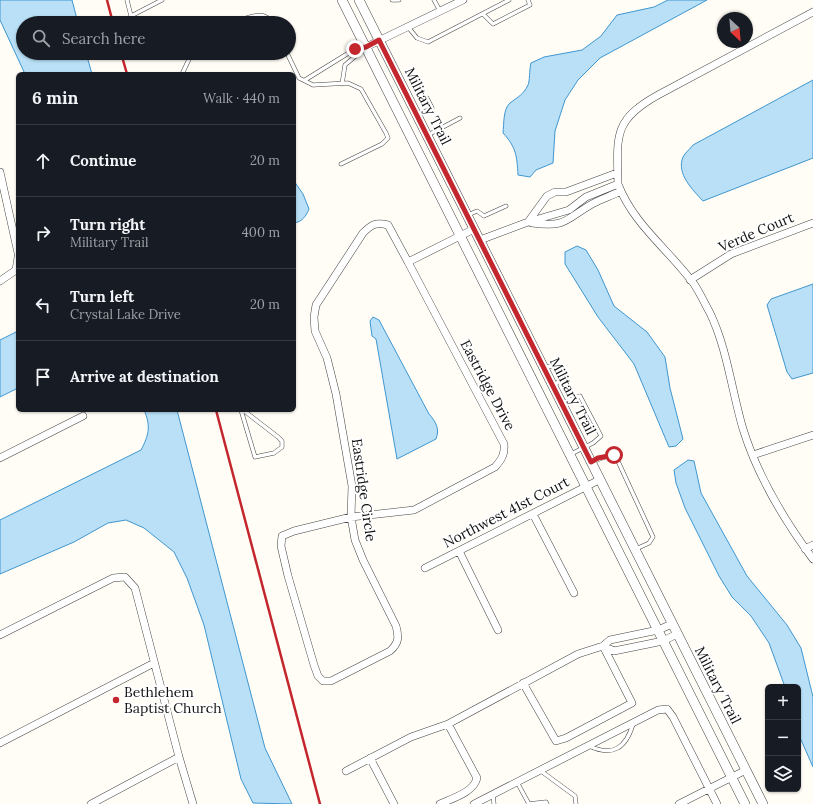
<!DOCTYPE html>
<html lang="en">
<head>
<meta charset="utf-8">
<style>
	:root { --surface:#171b24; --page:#20242c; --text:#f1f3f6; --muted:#9ea1a6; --line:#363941 }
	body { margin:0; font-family:Lora,serif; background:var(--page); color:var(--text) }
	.controls { position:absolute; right:12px; bottom:12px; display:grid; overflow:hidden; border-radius:6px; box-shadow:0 1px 3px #0004 }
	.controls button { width:36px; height:36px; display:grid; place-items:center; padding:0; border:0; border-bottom:1px solid var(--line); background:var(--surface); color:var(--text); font:20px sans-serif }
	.compass { position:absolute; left:717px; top:12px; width:36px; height:36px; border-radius:50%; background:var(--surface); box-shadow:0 1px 3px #0004; rotate:154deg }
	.stop { position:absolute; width:12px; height:12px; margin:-9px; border:3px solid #c4262e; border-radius:50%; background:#fff }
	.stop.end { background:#c4262e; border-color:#fff; box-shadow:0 1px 4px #0008 }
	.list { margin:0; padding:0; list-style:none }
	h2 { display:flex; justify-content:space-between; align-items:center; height:52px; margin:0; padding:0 16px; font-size:17px }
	h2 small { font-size:13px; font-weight:400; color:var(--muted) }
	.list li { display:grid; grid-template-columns:26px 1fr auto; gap:12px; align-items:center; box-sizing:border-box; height:72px; padding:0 16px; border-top:1px solid var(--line) }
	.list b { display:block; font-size:15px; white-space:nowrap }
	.list p { margin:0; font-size:13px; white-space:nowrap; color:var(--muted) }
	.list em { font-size:13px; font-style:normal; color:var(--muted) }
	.icon { flex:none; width:22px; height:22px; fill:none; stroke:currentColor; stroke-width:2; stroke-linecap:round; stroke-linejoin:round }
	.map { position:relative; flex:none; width:813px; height:804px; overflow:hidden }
	.search { position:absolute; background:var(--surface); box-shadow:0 1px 3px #0004; left:16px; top:16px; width:280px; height:44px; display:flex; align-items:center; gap:10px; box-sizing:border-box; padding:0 14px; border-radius:22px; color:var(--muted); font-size:15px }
	.panel { position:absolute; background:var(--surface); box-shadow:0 1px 3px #0004; left:16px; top:72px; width:280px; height:340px; border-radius:6px }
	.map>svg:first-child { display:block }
	.water { fill:#b9e0f7; stroke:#3f96cf }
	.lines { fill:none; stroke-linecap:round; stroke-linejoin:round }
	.service-casing { stroke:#444; stroke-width:4.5 }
	.minor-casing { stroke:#444; stroke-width:8 }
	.tertiary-casing { stroke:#444; stroke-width:10 }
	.service { stroke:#fff; stroke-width:3.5 }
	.minor { stroke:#fff; stroke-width:7 }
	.tertiary { stroke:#fff; stroke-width:9 }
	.rail { stroke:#c4262e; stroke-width:2.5 }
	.route { stroke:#c4262e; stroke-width:5 }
	.poi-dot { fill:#c4262e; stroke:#fff; stroke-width:1.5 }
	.labels { text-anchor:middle; stroke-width:4; stroke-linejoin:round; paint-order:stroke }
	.street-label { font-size:14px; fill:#111; stroke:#fff }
	.poi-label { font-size:14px; fill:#111; stroke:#fff; text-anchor:start }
</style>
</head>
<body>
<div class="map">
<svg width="813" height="804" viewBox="0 0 813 804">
	<rect width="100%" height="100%" fill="#fffdf5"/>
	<path class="water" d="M0,0H72L78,23H23V53H86L92,74H25L0,20Z
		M668,0H707L600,58L578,80L565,100L555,131L553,163L536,170L530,177L518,175C517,156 516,147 503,133C504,124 503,109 510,103C519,96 523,95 528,85C530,81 529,71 531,63L544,57L582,50L601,36L617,15L654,7Z
		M813,80V158L703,201C693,190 676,174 683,157C685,153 690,149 693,145Z
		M294,181L303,194L309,209C306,216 302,222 294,223Z
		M577,246L586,250L598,270L614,306L647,332L665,357L670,388L683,439L676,446L669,447L634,364L598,317L565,264V252Z
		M813,284V373L792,379L787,372L767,305L771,299Z
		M373,317L379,320L429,414C436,422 440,429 436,439L397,459L376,339L372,336L370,321Z
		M18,331V388L0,397V340Z
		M144,410H177L265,748L292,804L253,803L241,779L204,625L187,578L174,552L144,528L126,520L108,523L74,542L0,574V520L141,450C149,435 151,426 144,410Z
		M688,460L694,461L701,493L747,576L787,625L801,648L813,697V767L798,733V687H785L769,643L751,616L732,597L719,576L685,508L676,483L674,470Z"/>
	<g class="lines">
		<defs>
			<path id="service" d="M127,0L131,16L162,0
				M392,0H399
				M434,0L440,11
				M483,14L493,24L530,5L528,0
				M233,23C245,19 264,8 272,23
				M408,27L417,38L428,42L509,0
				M287,53L299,78L313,85L348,83L361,89L386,133L388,138L382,144L341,164
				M182,74L192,53
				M305,80L355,49L365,47
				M342,84L345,65L365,48
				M418,115L432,108L427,98
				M428,135L460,118
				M468,215L477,211L484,216L506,206
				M545,367L556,366L562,374V378L554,386
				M562,403L580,396L601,436L593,443L571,454
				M241,410L255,457L274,453L282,447V441L278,437L243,410
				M592,462L610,455L616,457L653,537L649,543L636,549
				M589,746C613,757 626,748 633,724
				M541,771L575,796L576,804
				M517,782L529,804
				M493,795L494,804
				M528,804L546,802L547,804"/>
			<path id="minor" d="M366,47L463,0
				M0,172L18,253
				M618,184C633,224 669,250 694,284C700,293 705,304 710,313C727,348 732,392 743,429C758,477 784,520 813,559
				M528,222L547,196L555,192H566L617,173
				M532,223C566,228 566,219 592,204C601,199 611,196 621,191
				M480,240L528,222L569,210L586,197L618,184C617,136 613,120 658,95L813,12
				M408,262L388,225C376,222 372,224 363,233L316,305L314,317L315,331L327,358L336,394L352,486L351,517L355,540L363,560L396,626C399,637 399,643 390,651L331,681H323L318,676L314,665L288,576L281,546L282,536L294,531L351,517L414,510L495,467C502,459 505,454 504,444L408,262
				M408,262L474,229
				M690,280L731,254L813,223
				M0,281L16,270L18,257
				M753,455L813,435
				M0,458L83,416
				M533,514L574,593
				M805,549L813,545
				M459,551L498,630
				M425,568L599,480
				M0,635L113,578L125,577L135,588L179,757L193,804
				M603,646L614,651L663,641L677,634
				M523,683L556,741L566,738L632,703L603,646
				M0,743L154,663
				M370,758L394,804
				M346,771L411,737L448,724L578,654L603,646L610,640L658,630L672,624
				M91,804L179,757
				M440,804C453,798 474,792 477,778L448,724
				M474,804L658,710L667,709L673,717L717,804
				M679,804L746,770"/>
			<path id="tertiary" d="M342,0L745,804
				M359,0L763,804"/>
		</defs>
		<use href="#service" class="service-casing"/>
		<use href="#minor" class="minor-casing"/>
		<use href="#tertiary" class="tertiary-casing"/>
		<use href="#service" class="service"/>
		<use href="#minor" class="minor"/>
		<use href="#tertiary" class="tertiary"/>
		<path class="rail" d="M107,0L113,23
			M121,53L127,74
			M216,410L320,804"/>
	</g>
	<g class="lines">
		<path class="route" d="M355,49L366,47L379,40L591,462L598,458L614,455"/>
	</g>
	<circle class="poi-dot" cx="116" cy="700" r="4"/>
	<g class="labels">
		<g class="street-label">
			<text transform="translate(428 106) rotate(63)" y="5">Military Trail</text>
			<text transform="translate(756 232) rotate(-23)" y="5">Verde Court</text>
			<text transform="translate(488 385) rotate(62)" y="5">Eastridge Drive</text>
			<text transform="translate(573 396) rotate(63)" y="5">Military Trail</text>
			<text transform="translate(364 490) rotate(82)" y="5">Eastridge Circle</text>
			<text transform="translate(506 512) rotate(-27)" y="5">Northwest 41st Court</text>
			<text transform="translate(718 685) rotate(63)" y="5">Military Trail</text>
		</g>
		<g class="poi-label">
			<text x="124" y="697">Bethlehem<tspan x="124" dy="16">Baptist Church</tspan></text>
		</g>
	</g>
</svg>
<div class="controls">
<button>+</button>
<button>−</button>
<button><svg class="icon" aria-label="layers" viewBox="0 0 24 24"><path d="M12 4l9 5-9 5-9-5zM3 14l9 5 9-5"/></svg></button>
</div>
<svg class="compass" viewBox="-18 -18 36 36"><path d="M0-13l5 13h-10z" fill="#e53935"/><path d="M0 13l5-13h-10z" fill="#9ea1a6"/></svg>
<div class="stop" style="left:614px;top:455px"></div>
<div class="stop end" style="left:355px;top:49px"></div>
<div class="search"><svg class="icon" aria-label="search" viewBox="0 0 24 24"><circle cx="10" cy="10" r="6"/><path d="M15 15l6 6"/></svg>Search here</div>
<section class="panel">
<h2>6 min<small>Walk · 440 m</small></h2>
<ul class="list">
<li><svg class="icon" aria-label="ahead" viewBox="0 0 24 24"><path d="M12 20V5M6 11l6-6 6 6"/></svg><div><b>Continue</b></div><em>20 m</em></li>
<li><svg class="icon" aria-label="right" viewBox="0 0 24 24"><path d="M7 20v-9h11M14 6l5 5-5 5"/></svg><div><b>Turn right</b><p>Military Trail</p></div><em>400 m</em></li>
<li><svg class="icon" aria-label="left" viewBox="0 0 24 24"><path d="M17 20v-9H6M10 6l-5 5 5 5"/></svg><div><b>Turn left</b><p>Crystal Lake Drive</p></div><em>20 m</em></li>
<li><svg class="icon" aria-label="arrive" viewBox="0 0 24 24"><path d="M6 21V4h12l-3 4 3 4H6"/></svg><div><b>Arrive at destination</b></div></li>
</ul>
</section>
</div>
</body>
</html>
